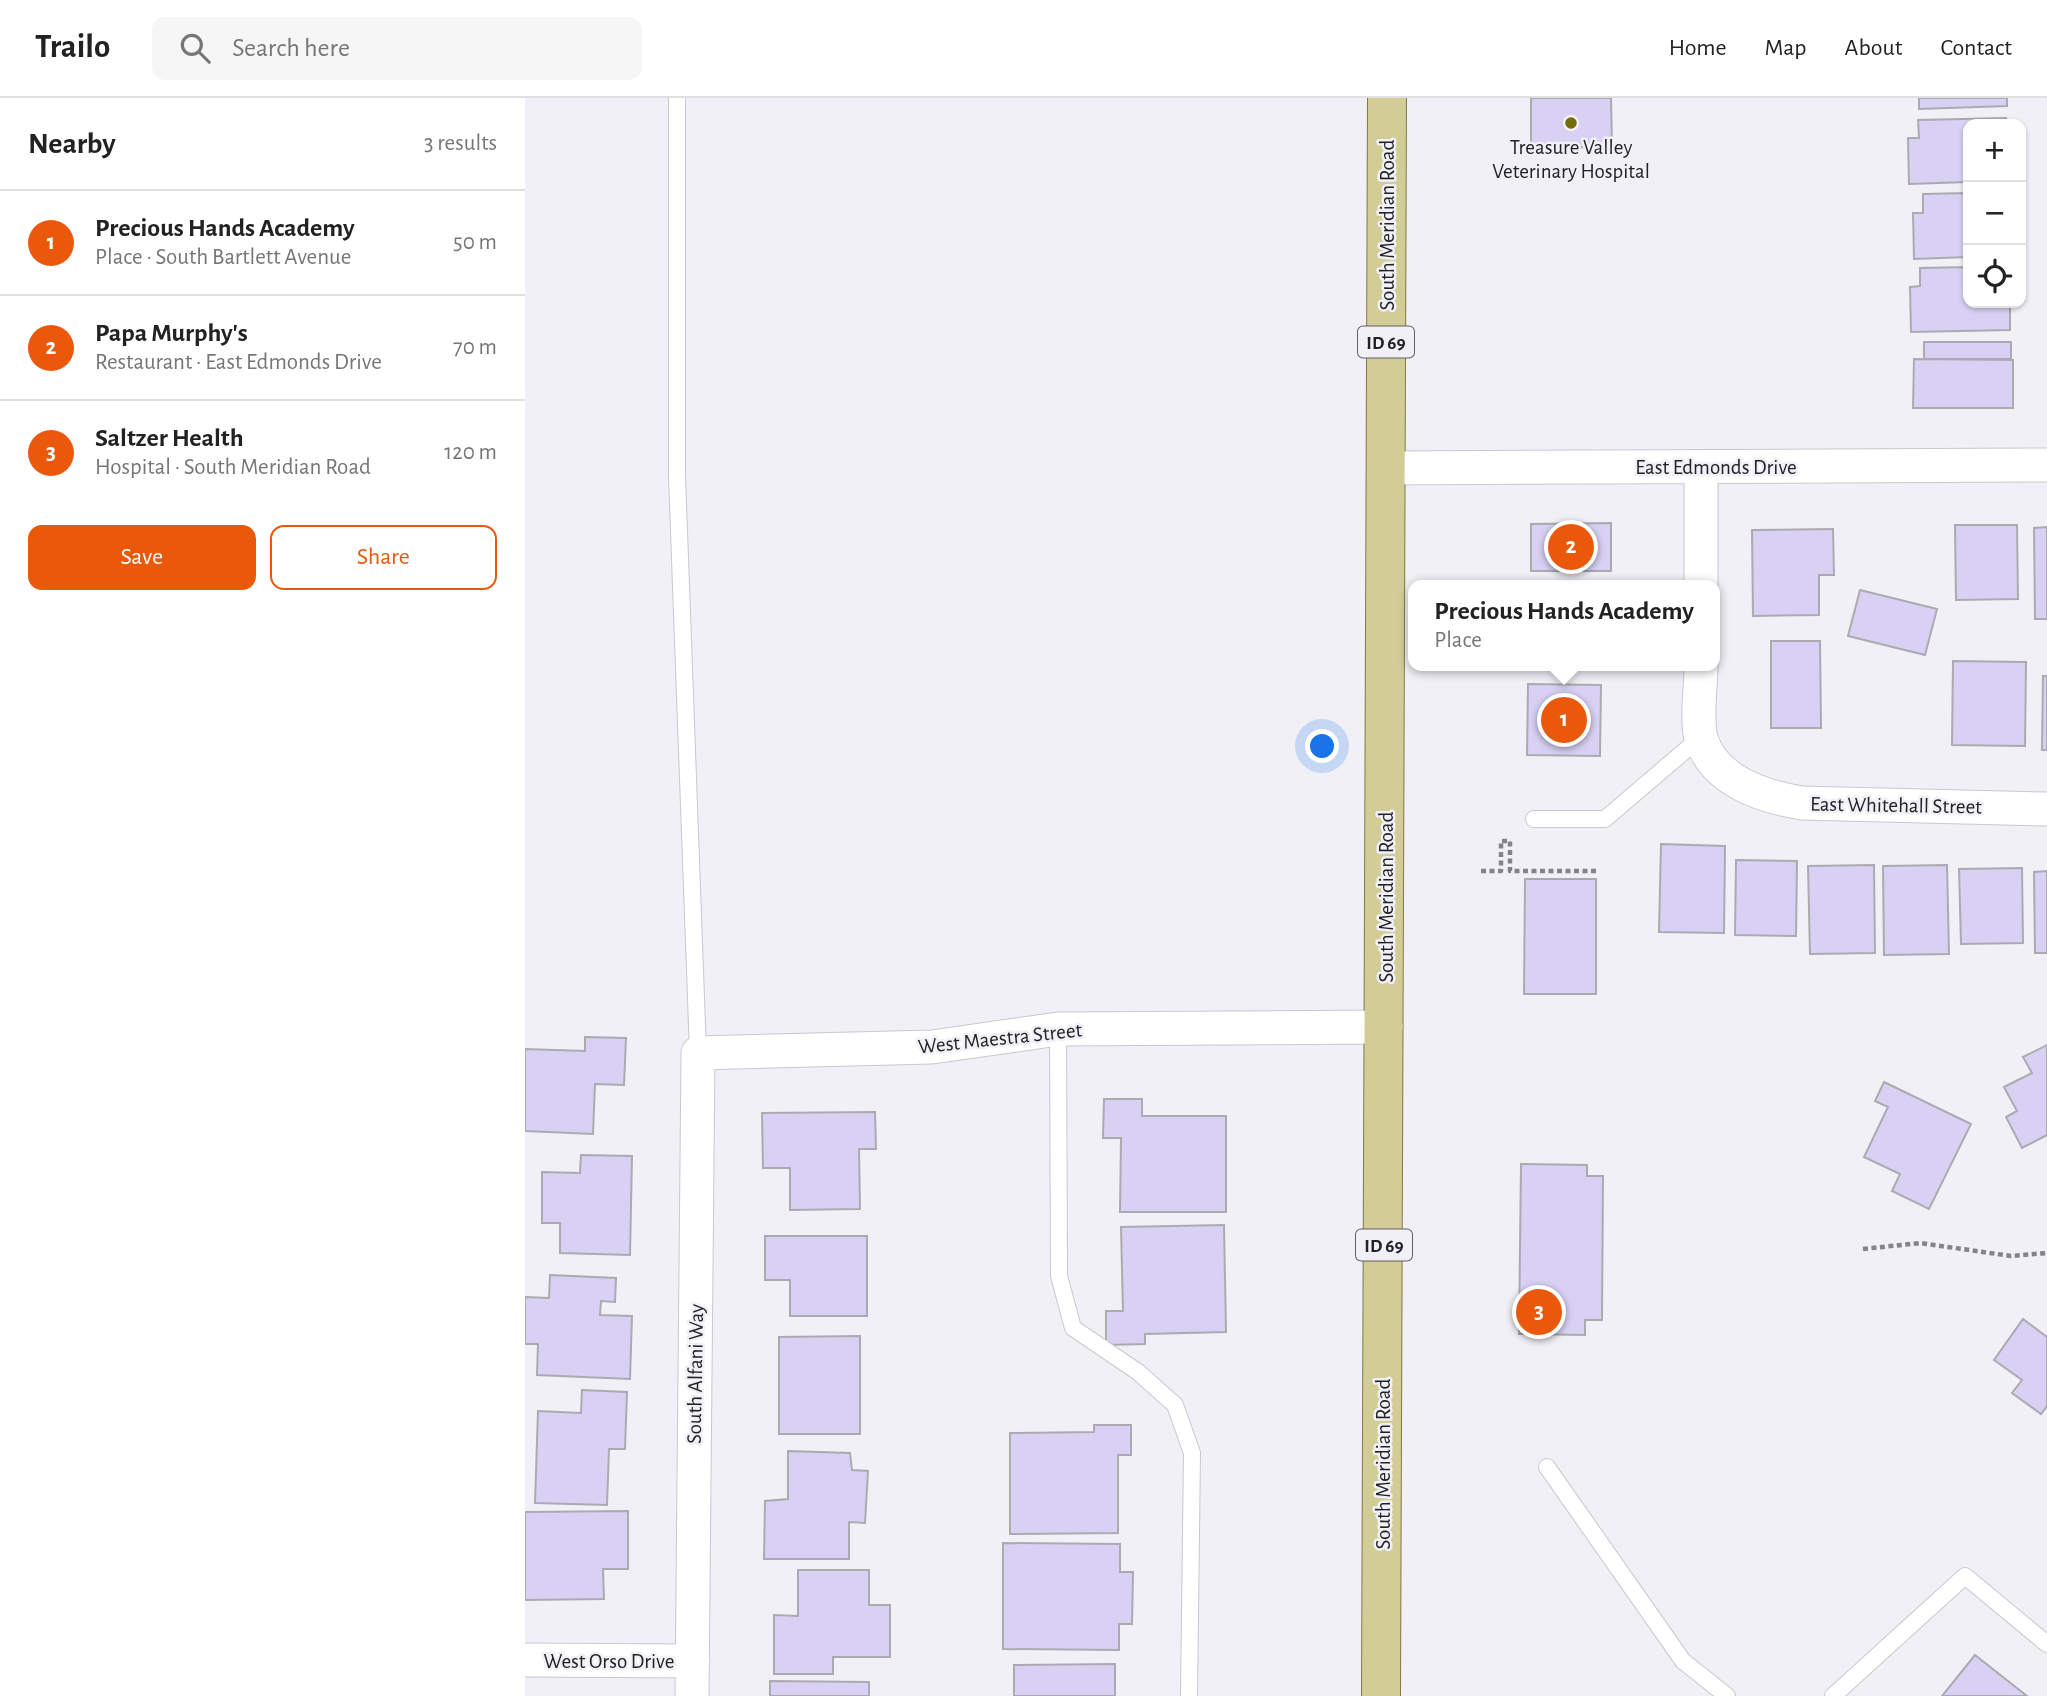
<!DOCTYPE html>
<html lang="en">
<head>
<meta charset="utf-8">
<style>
	:root { --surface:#fff; --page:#f6f6f6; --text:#222; --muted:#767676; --line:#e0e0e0; --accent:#ea580c }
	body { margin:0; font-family:"Alegreya Sans",sans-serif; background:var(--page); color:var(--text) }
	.controls { position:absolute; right:21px; top:21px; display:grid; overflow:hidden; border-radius:14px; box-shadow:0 2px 5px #0004 }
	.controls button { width:63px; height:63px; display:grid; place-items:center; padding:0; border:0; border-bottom:2px solid var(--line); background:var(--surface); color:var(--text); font:35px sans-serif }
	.you { position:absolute; left:798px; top:649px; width:24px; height:24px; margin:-18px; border:5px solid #fff; border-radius:50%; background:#1a73e8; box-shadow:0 0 0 10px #1a73e833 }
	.badge { display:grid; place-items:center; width:46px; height:46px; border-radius:50%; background:var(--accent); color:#fff; font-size:23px; font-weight:700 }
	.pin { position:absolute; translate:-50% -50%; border:4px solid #fff; box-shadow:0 2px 7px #0006 }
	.popup { position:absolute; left:883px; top:482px; width:312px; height:91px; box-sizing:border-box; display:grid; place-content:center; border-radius:14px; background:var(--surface); filter:drop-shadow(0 2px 5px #0005); font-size:23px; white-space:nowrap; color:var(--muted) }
	.popup b { font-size:26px; color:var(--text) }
	.popup::after { content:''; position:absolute; left:50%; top:100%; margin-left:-14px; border:14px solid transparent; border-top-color:var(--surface) }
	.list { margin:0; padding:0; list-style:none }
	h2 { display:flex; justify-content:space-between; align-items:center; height:91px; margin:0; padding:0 28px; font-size:30px }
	h2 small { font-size:23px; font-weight:400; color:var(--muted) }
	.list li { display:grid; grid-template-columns:46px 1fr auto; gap:21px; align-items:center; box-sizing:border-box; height:105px; padding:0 28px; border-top:2px solid var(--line) }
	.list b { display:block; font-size:26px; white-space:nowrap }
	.list p { margin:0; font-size:23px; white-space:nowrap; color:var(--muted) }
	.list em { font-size:23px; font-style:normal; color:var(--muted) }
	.actions { display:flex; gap:14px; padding:21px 28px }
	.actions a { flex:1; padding:16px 0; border:2px solid var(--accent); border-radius:14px; text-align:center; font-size:24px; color:var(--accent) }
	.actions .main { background:var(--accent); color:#fff }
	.icon { flex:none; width:38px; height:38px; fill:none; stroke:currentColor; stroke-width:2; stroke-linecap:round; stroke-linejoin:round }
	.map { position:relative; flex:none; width:1522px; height:1598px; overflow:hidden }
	header { display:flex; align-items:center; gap:42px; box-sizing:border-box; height:98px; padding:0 35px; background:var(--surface); border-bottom:2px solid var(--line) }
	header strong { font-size:33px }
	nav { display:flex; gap:38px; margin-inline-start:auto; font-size:24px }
	.search { width:490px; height:63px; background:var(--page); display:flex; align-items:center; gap:18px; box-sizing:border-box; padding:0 24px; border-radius:14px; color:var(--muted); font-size:26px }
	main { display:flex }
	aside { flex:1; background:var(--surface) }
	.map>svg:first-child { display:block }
	.building { fill:#d8d1f4; stroke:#acaab1; stroke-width:2 }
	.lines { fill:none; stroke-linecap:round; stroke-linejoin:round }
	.lane-casing { stroke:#c9c8cf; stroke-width:18 }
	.street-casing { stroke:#c9c8cf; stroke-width:35 }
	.primary-casing { stroke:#817a42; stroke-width:40 }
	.path { stroke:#848388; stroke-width:4.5; stroke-dasharray:5 3.5; stroke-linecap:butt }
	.lane { stroke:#fff; stroke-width:16 }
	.street { stroke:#fff; stroke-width:33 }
	.primary { stroke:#d2cc97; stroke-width:38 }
	.poi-dot { fill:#766c07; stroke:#f1f0f7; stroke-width:2.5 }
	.labels { text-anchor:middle; stroke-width:5; stroke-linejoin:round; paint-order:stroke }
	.shield { fill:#f1f0f7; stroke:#605f63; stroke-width:2 }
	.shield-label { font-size:19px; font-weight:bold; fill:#222124 }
	.poi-label { font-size:21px; fill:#222124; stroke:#f1f0f7 }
	.street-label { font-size:21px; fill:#222124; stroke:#f1f0f7 }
</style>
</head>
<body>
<header>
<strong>Trailo</strong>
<div class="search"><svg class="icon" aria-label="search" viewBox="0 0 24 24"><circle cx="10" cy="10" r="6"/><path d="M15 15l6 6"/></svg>Search here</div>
<nav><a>Home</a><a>Map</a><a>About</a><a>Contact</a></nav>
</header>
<main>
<aside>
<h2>Nearby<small>3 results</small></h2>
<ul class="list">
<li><span class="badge">1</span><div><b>Precious Hands Academy</b><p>Place · South Bartlett Avenue</p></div><em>50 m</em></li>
<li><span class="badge">2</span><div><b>Papa Murphy's</b><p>Restaurant · East Edmonds Drive</p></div><em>70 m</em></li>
<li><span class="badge">3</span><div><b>Saltzer Health</b><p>Hospital · South Meridian Road</p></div><em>120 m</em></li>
</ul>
<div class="actions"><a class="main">Save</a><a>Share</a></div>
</aside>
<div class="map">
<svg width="1522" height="1598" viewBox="0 0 1522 1598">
	<rect width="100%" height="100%" fill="#f1f0f7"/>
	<path class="building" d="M1006,0H1086L1087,49L1006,50Z
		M1394,0H1482V8L1394,11Z
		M1481,20L1482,26H1443V84L1384,86L1383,40H1394L1393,22Z
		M1443,95V159L1389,161L1388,115H1398V96Z
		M1443,169V205H1485V232L1386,234L1385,189L1395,188V170Z
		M1399,244H1486V261H1399Z
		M1389,261L1488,262V310H1388Z
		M1086,425V473H1006V426Z
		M1430,427H1492L1493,501L1431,502Z
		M1522,429V521H1510L1509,430Z
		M1308,431L1309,477H1294V517L1228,518L1227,432Z
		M1335,492L1412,511L1400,557L1323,538Z
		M1246,543H1295L1296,630H1246Z
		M1428,563L1501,564L1500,648L1427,647Z
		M1518,578H1522V652H1517Z
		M1003,586L1076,587L1075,658L1002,657Z
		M1136,746L1200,748L1199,835L1134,834Z
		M1211,762L1272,763L1271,838L1210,837Z
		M1349,767L1350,855L1285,856L1283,768Z
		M1422,767L1424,856L1359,857L1358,768Z
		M1497,770L1498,845L1436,846L1434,771Z
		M1522,773V855H1510L1509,774Z
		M1000,781H1071V896H999Z
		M60,939L101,940L99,987L70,986L68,1036L0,1033V951L60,953Z
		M1522,947V1037L1497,1050L1481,1019L1492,1013L1479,989L1507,975L1498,959Z
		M1359,984L1446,1026L1404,1111L1367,1093L1375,1076L1339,1059L1363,1009L1350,1003Z
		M579,1001H617V1018H701V1114H595L596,1040H578Z
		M350,1014L351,1051H334L335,1111L265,1112V1070H238L237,1015Z
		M56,1057L107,1058L105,1157L35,1155V1125H17V1074L55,1075Z
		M996,1066L1062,1067V1078H1078L1077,1222H1060V1237L994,1236Z
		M699,1127L701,1234L620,1236V1246L581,1247V1213H598L596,1129Z
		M240,1138H342V1218H265V1182H240Z
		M25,1177L91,1180L90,1204L76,1203L75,1217L107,1218L105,1281L12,1277L13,1246H0V1199L24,1200Z
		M1498,1221L1522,1239V1308L1516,1316L1487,1295L1497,1282L1469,1262Z
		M335,1238V1336H254V1239Z
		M57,1292L102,1294L100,1351H84L82,1407L10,1405L13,1313L56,1315Z
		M569,1327H606V1357H593V1435L485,1436V1335L569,1334Z
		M263,1353L325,1355L327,1372L343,1373L340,1425L324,1424V1461H239L240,1403L263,1401Z
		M103,1413V1471H78L79,1501L0,1502V1414Z
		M478,1445L595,1446V1474H608L607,1526H594V1552L478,1551Z
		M273,1472H344V1507H365V1559H308V1576H249V1517L273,1518Z
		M1450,1557L1483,1583L1502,1598H1417Z
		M590,1566V1598H489V1567Z
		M245,1583L344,1584V1598H245Z"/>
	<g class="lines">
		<defs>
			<path id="lane" d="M152,0V378L173,955
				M1009,721H1080L1176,639
				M533,931L534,1178L548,1230L613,1274L650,1307L667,1355L664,1598
				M1022,1369L1158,1563L1202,1598
				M1308,1598L1440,1478L1522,1546"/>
			<path id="street" d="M1176,369V487
				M861,370L1522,367
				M1176,568C1176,587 1171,622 1176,640C1188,683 1239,699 1277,705L1522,711
				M0,1562L168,1563
				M167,1598L173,955L407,949L533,931L861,929"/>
			<path id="primary" d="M856,1598L862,0"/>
		</defs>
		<use href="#lane" class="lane-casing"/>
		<use href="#street" class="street-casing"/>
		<use href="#primary" class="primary-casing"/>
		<path class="path" d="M956,773H976V743H985V773H1071
			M1338,1151L1395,1145L1486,1158L1522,1155"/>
		<use href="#lane" class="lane"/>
		<use href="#street" class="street"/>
		<use href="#primary" class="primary"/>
	</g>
	<circle class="poi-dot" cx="1046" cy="25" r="7"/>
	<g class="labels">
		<g class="shield">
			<rect x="833" y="228.5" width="56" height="31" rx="5"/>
			<rect x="831" y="1131.5" width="56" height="31" rx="5"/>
		</g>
		<g class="shield-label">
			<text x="861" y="251">ID 69</text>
			<text x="859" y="1154">ID 69</text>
		</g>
		<g class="poi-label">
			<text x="1046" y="56">Treasure Valley<tspan x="1046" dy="24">Veterinary Hospital</tspan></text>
		</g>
		<g class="street-label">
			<text transform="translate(862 127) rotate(-90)" y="7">South Meridian Road</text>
			<text x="1191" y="376">East Edmonds Drive</text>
			<text transform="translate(1371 707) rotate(1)" y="7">East Whitehall Street</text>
			<text transform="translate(861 799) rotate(-90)" y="7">South Meridian Road</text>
			<text transform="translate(475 940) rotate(-6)" y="7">West Maestra Street</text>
			<text transform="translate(170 1276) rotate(-89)" y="7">South Alfani Way</text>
			<text transform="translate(858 1366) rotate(-90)" y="7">South Meridian Road</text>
			<text x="84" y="1570">West Orso Drive</text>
		</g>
	</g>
</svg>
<div class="controls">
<button>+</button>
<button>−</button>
<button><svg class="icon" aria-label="locate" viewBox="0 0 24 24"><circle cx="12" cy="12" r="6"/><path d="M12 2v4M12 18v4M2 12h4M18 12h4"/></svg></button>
</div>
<div class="you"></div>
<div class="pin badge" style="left:1039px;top:622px">1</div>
<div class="popup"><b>Precious Hands Academy</b>Place</div>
<div class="pin badge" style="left:1046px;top:449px">2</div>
<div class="pin badge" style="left:1014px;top:1214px">3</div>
</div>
</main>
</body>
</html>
